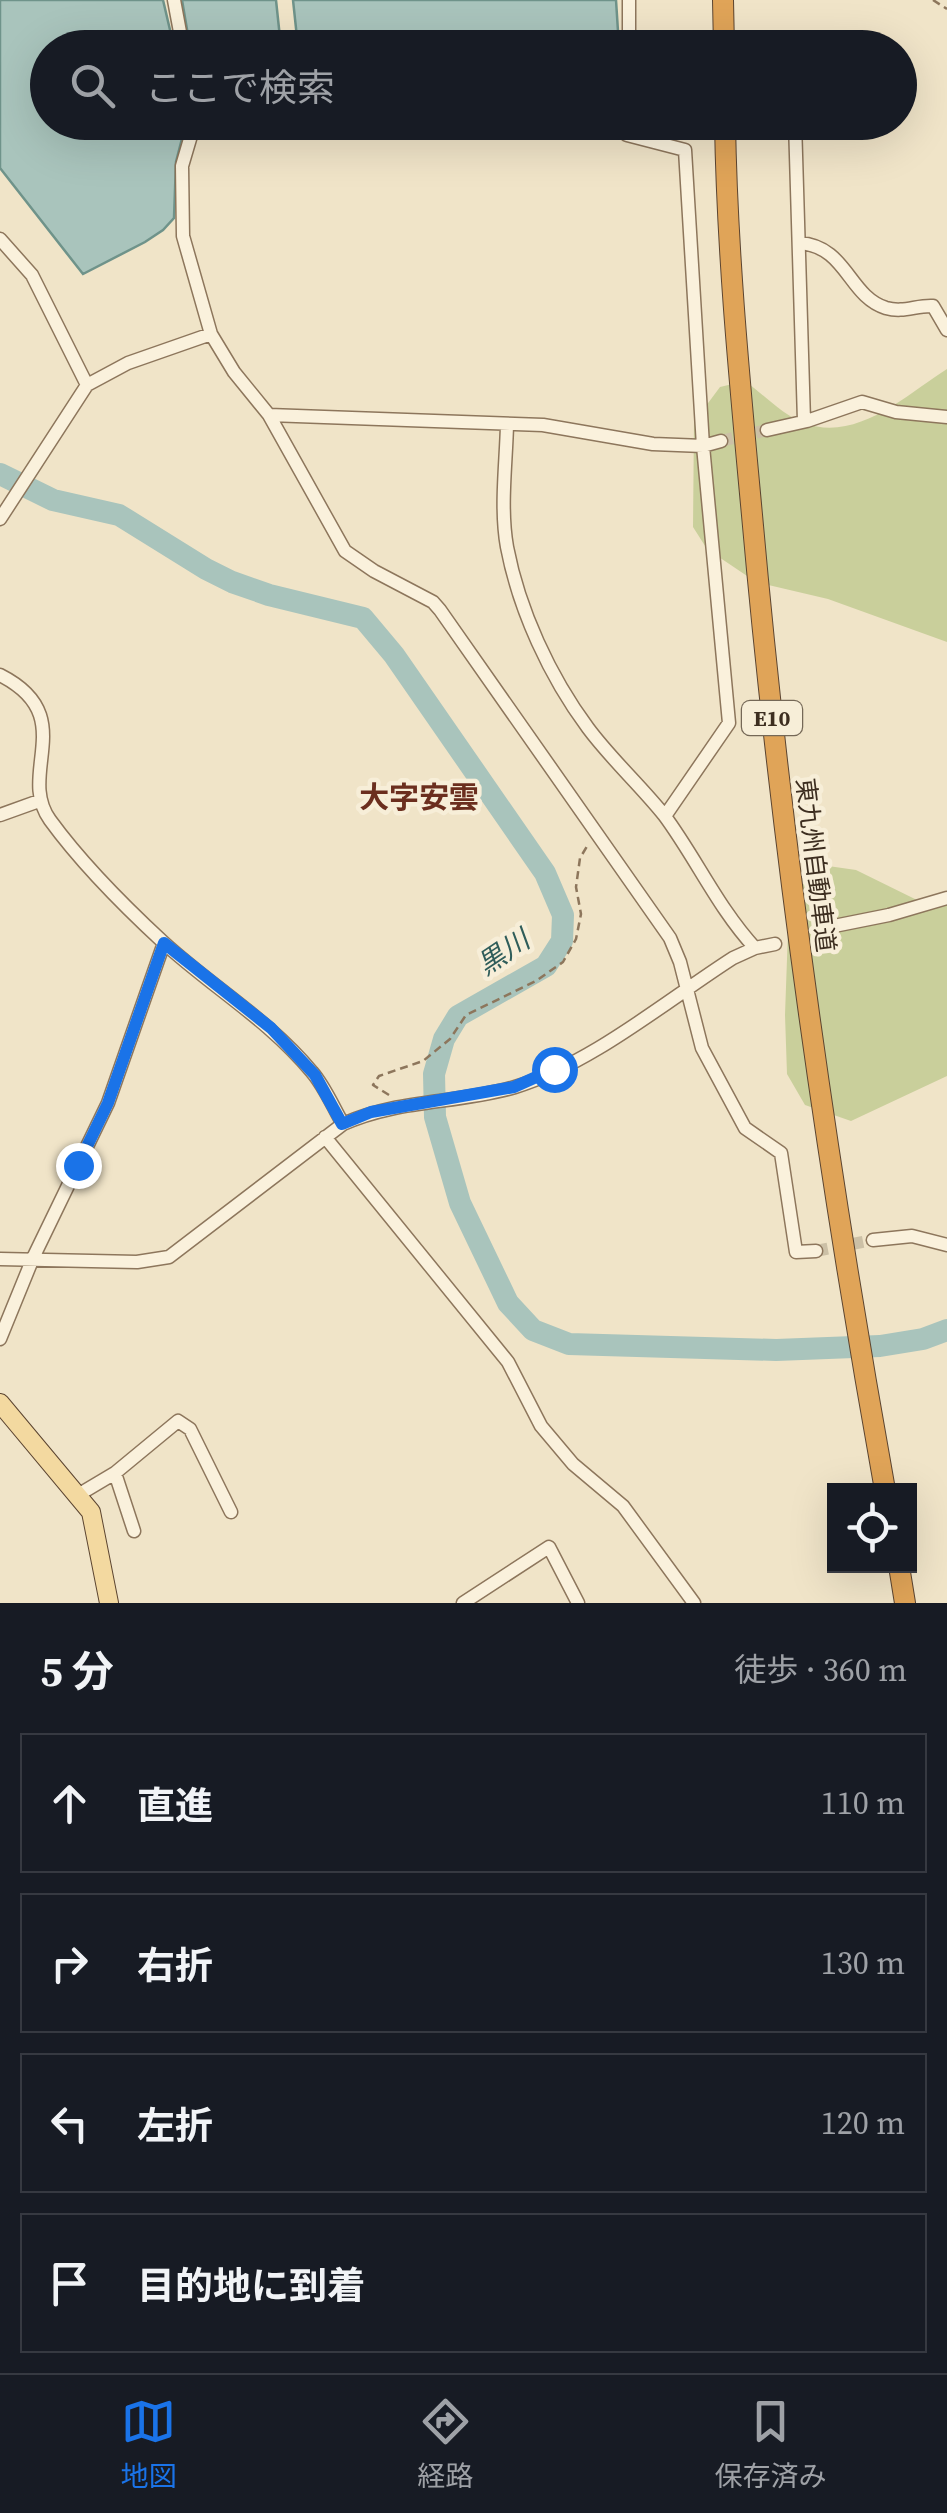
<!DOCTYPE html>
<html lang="ja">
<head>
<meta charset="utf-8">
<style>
	:root { --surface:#171b24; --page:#242831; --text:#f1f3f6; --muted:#9ea1a6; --line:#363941; --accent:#1a73e8 }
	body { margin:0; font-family:"Source Serif 4","Noto Sans JP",serif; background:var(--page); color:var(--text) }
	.controls { position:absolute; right:30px; bottom:30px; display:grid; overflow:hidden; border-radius:0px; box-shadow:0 10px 40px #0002 }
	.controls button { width:90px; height:90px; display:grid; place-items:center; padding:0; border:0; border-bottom:2px solid var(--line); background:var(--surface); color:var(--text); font:50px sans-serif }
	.stop { position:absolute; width:30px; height:30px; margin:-22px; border:8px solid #1a73e8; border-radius:50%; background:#fff }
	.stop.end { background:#1a73e8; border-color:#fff; box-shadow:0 2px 10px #0008 }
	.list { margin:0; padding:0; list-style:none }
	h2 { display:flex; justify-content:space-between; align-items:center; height:130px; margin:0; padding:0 40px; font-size:42px }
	h2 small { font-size:32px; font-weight:400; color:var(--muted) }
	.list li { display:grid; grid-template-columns:65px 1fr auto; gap:30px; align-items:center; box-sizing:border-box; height:140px; margin:0 20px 20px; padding:0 20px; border:2px solid var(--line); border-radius:0px }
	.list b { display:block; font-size:38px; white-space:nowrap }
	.list em { font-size:32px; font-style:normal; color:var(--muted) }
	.icon { flex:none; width:55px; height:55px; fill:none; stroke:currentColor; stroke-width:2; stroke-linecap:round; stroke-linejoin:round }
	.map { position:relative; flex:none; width:947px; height:1603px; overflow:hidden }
	.search { position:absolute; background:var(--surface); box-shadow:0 10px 40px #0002; left:30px; right:30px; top:30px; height:110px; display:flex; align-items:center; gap:25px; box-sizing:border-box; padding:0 35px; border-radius:55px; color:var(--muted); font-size:38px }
	.sheet { height:770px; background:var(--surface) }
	nav { display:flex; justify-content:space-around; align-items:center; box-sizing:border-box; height:140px; border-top:2px solid var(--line); background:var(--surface); font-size:28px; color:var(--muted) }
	nav a { display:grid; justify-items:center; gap:5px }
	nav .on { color:var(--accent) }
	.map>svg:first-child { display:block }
	.green { fill:#c9cf9b }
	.water { fill:#a9c4bc; stroke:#6f938a; stroke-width:2.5 }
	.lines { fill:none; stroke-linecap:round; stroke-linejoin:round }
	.river { stroke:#a9c4bc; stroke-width:22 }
	.minor-tunnel { stroke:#ccc0a6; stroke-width:12; stroke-dasharray:12 6; stroke-linecap:butt }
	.minor-casing { stroke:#8d765c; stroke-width:15 }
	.major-casing { stroke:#5b4430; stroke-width:20 }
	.highway-casing { stroke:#5b4430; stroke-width:22 }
	.path { stroke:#8d765c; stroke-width:2.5; stroke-dasharray:8 5; stroke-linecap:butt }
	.minor { stroke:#faf1dc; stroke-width:12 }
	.major { stroke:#f3d9a0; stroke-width:18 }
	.highway { stroke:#e0a458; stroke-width:20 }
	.route { stroke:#1a73e8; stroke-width:12 }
	.labels { text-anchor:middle; stroke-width:9; stroke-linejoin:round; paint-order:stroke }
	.shield { fill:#f7eed8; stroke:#756857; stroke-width:2.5 }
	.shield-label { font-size:22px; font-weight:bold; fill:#3d2e20 }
	.street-label { font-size:25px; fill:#3d2e20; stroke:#f7eed8 }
	.water-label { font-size:28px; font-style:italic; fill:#2f5d5a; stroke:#f7eed8 }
	.quarter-label { font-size:30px; font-weight:bold; fill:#6b2e1e; stroke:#f7eed8 }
</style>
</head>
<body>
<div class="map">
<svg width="947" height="1603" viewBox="0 0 947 1603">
	<rect width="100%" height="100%" fill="#f0e4c8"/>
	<path class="green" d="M947,369V642L828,599L756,582L707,549L693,527L694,422L720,387L745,381C763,394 784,416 804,423C856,443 906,395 947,369Z
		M821,865L856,870L921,902L947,894V1076L851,1121L805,1105L787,1074L785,1015L788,931L801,887Z"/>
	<path class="water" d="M0,0H163L174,47L48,48V122L186,123L176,162L174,218L163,230L145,242L83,274L0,168Z
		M182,0H276L281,47H190Z
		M293,0H616L619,47H298Z"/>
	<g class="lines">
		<path class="river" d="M0,474L53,500L119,515L206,569L232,582L269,595L363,618L394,655L545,873L563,915L562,941L546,966L458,1016L444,1039L434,1074L435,1117L460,1203L508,1303L533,1330L569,1344L776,1350L880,1346L923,1339L947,1330"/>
		<path class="minor-tunnel" d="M721,441L767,430
			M816,1251L873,1240"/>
		<defs>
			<path id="minor" d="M174,0L183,48
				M629,48V0
				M195,122L182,166L183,236L211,334L234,372L269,415L345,551L374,571L433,602L440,610L670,938L680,962L702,1048L745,1128L781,1153L796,1252L816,1251
				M627,122V135L685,150L703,446L729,723L665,816
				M795,122L804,421
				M0,239L32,275L87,385
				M799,243C847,246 848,296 886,308C904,313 916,305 933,306L947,330
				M269,415L543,425L653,444L703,446L721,441
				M507,425C506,465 500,508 507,547C519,610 550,677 588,728C611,759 640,785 664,815C696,858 718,908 755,948
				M767,430L807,421L862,402L896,412L947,417
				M0,519L87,385L128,363L211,334
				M0,675C81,716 16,773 50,820C82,864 123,905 163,942C212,987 269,1020 312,1072C325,1087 333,1107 343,1124
				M0,815L39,801
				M819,929L889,915L947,898
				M325,1137L508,1362L541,1426L573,1464L623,1506L694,1603
				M873,1240L912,1236L947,1245
				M0,1259L137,1262L169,1257L343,1124C398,1099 457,1104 515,1087C591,1064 666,1001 733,958L755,948L775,944
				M0,1339L33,1258L108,1103L164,943
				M115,1473L178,1421L190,1429L231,1512
				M78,1495L115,1473L134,1531
				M463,1603L549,1547L578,1603"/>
			<path id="major" d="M0,1403L91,1512L109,1603"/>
			<path id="highway" d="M723,0L724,48
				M725,122C727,253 740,385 752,515C781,842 827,1167 885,1490
				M899,1566L905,1603"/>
		</defs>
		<use href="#minor" class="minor-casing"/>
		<use href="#major" class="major-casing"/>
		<use href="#highway" class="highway-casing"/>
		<path class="path" d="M933,0L947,9
			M389,1095L373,1085L379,1076L423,1061L450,1039L466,1015L536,981L563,962L576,939L581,914L576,887L580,858L589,843"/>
		<use href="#minor" class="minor"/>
		<use href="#major" class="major"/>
		<use href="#highway" class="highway"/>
	</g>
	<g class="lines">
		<path class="route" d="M78,1165L108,1103L164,943L271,1028L315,1075L342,1124L371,1112L514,1087L554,1069"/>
	</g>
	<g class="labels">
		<rect class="shield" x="742" y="701" width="60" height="34" rx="8"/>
		<g class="shield-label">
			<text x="772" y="726">E10</text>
		</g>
		<g class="street-label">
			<text transform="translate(816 865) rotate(83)" y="9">東九州自動車道</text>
		</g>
		<g class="water-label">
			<text transform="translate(503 952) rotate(-34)" y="10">黒川</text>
		</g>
		<g class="quarter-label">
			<text x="419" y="808">大字安雲</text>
		</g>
	</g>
</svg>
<div class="controls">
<button><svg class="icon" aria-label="locate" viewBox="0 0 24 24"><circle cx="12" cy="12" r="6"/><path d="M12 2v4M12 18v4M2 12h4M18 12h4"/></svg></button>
</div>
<div class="stop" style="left:554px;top:1069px"></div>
<div class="stop end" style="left:78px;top:1165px"></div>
<div class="search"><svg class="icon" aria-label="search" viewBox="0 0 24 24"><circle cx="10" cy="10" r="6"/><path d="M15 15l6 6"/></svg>ここで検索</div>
</div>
<section class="sheet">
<h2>5 分<small>徒歩 · 360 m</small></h2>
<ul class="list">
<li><svg class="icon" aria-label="ahead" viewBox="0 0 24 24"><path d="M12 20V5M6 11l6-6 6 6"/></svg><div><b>直進</b></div><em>110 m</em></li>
<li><svg class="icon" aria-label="right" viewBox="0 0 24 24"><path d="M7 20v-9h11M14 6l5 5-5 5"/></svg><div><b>右折</b></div><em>130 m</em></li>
<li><svg class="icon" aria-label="left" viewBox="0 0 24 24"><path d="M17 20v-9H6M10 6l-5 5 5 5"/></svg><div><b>左折</b></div><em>120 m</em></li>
<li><svg class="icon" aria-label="arrive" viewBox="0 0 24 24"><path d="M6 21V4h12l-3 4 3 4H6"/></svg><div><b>目的地に到着</b></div></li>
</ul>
</section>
<nav>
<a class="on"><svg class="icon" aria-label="map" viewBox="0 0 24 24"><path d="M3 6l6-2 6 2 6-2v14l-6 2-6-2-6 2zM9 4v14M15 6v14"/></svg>地図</a>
<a><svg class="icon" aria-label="directions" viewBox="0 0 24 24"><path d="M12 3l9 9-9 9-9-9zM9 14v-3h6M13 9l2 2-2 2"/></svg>経路</a>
<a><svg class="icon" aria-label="saved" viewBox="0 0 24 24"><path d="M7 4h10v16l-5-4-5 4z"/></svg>保存済み</a>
</nav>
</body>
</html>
